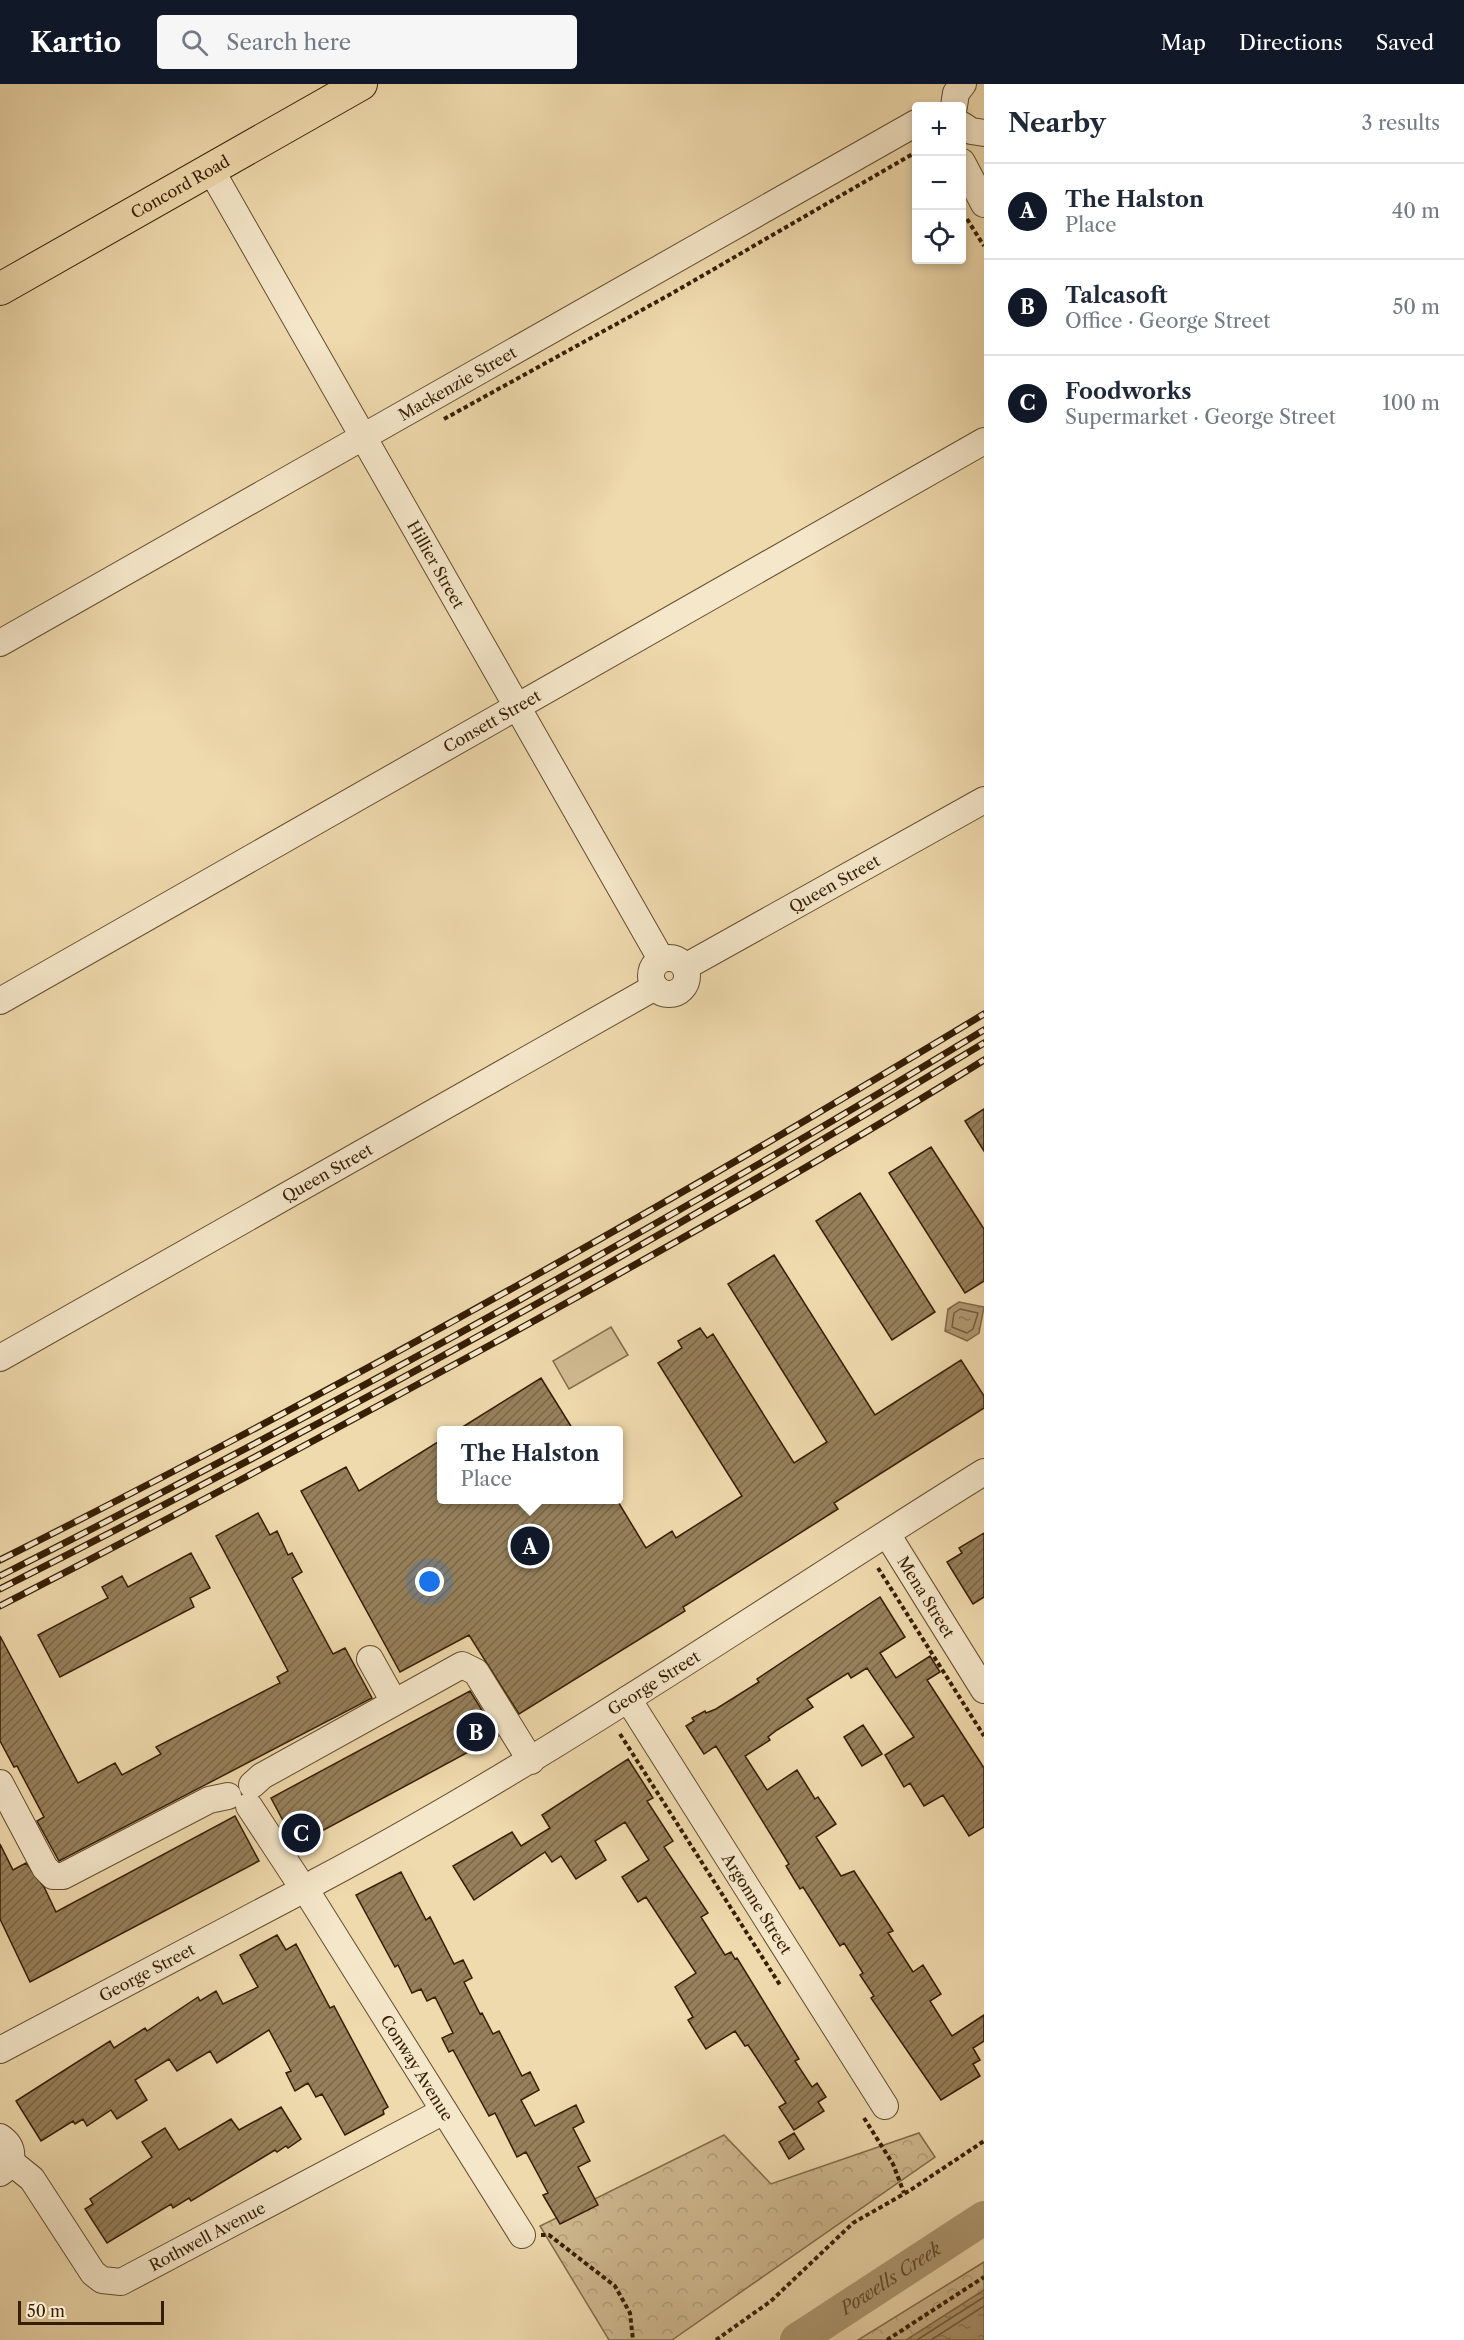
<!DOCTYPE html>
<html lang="en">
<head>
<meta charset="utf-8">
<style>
	:root { --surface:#fff; --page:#f6f6f7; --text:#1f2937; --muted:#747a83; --line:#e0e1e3; --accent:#111827 }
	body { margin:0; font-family:"Libre Caslon Text",serif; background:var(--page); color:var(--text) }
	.controls { position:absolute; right:18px; top:18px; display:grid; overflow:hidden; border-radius:6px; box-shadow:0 3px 9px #0003 }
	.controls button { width:54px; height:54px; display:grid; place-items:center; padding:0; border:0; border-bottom:2px solid var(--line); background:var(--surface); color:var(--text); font:30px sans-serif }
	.scale { position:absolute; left:18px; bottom:15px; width:146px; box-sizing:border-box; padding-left:6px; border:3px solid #361e03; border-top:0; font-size:16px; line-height:21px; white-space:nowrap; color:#361e03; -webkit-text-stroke:4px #f5e7ca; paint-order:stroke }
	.you { position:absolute; left:430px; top:1498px; width:21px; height:21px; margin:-15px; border:4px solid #fff; border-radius:50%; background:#1a73e8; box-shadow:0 0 0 9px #1a73e833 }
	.badge { display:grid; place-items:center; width:39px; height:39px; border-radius:50%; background:var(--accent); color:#fff; font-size:20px; font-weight:700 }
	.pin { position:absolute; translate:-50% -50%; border:3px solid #fff; box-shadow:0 2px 6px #0006 }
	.popup { position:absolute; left:437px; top:1342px; width:186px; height:78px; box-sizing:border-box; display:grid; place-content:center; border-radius:6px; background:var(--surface); filter:drop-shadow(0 2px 4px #0005); font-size:20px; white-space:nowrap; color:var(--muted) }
	.popup b { font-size:22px; color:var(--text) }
	.popup::after { content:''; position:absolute; left:50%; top:100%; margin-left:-12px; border:12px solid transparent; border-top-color:var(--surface) }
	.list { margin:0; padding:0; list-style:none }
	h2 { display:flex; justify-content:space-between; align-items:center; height:78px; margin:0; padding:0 24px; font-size:26px }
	h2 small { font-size:20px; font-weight:400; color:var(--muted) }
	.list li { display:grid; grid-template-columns:39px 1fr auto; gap:18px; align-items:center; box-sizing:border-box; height:96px; padding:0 24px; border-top:2px solid var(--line) }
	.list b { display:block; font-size:22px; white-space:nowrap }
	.list p { margin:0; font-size:20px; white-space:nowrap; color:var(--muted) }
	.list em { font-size:20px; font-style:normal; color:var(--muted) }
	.icon { flex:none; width:33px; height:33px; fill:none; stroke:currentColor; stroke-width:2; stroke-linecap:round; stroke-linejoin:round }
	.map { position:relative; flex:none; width:984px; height:2256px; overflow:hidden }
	header { display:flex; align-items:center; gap:36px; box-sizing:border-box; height:84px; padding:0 30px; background:var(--accent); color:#fff }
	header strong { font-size:28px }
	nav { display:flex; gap:33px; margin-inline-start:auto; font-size:21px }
	.search { width:420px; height:54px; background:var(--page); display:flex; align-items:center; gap:15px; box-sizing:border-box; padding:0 21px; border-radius:6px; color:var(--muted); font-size:22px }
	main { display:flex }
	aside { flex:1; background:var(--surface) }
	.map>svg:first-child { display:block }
	.park { fill:url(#park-crowns); stroke:#836c4a; stroke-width:1.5 }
	.pitch { fill:#d0ba90; stroke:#836c4a; stroke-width:1.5 }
	.water { fill:url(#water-ripples); stroke:#7f6846; stroke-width:1.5 }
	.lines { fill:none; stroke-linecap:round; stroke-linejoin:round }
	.shore { stroke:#735c3b; stroke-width:1.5 }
	.river { stroke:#b09a73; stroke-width:34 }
	.building { fill:url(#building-hatch); stroke:#361e03; stroke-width:1.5 }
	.minor-casing { stroke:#644d2e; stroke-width:28 }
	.major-casing { stroke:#361e03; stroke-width:34 }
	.path { stroke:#361e03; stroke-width:4; stroke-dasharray:4.5 3; stroke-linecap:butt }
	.minor { stroke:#f5e7ca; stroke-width:26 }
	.major { stroke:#efdaad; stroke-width:32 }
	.rail-casing { stroke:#361e03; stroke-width:7 }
	.rail { stroke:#f5e7ca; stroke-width:4.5; stroke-dasharray:14; stroke-linecap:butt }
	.labels { text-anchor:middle; stroke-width:4.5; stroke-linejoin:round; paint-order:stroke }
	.street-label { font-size:16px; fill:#361e03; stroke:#f5e7ca }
	.water-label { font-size:18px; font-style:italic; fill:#61492a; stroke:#f5e7ca }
</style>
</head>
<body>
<header>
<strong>Kartio</strong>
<div class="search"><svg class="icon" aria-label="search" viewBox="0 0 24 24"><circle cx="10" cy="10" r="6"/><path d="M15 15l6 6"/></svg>Search here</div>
<nav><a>Map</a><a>Directions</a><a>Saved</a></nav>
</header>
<main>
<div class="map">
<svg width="984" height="2256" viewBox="0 0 984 2256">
	<defs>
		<pattern id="park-crowns" width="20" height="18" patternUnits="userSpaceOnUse" patternTransform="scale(1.5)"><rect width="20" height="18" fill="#d0ba90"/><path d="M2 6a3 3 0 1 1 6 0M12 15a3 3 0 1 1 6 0" fill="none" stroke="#b39f7b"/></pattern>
		<pattern id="water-ripples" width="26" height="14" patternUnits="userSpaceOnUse" patternTransform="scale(1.5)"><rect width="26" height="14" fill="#b09a73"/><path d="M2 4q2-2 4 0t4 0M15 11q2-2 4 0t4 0" fill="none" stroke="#907d5c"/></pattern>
		<pattern id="building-hatch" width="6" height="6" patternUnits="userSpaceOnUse" patternTransform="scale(1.5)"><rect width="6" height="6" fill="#96805b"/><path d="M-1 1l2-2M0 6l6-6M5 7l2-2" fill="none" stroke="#7b6849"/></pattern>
	</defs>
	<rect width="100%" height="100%" fill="#efdaad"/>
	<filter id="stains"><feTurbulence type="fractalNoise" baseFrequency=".00333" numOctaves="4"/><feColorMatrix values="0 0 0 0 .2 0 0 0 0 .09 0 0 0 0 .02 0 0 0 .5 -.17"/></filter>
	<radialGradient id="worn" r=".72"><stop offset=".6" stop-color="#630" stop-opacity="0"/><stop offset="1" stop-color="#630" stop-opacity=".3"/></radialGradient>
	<path class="park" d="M919,2049L935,2073L672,2256H609L540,2142L724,2051L771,2100Z
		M984,2178V2256H858Z"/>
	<path class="pitch" d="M611,1243L628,1271L569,1305L553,1277Z"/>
	<path class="water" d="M959,1218L984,1223L979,1249L967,1257L945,1247L948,1225Z
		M984,2206V2256H906Z"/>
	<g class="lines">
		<path class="shore" d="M960,1225L978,1229L973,1245L967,1249L952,1243L954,1229Z
			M917,2256L984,2213
			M931,2256L984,2222"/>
		<path class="river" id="s1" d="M797,2256L984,2134"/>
	</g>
	<path class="building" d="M984,1025V1067L965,1037Z
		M931,1063L984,1145V1197L965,1209L889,1089Z
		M860,1109L935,1228L892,1256L816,1137Z
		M774,1171L875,1331L961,1276L984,1312V1324L834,1419L838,1425L683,1523L685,1527L519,1630L469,1551L400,1588L301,1407L346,1383L359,1407L441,1356V1416H617L646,1464L672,1447L676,1454L742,1412L658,1279L682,1264L678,1257L700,1244L707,1254L713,1250L794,1379L827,1358L728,1200Z
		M541,1294L574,1347H456Z
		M258,1429L270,1451L277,1447L288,1471L292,1469L302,1488L292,1494L333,1570L345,1564L372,1614L59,1777L37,1737L44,1733L17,1682L14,1683L0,1657V1552L78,1699L115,1679L122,1691L161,1670L156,1663L280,1599L277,1593L288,1587L216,1452Z
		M984,1449V1513L973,1520L947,1478L962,1469L959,1464Z
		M191,1469L210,1504L190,1514L194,1523L60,1593L38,1551L108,1514L102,1503L122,1492L128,1503Z
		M880,1513L905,1553L880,1569L896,1594L930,1572L940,1588L927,1596L984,1684V1743L969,1752L943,1711L924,1722L910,1699L904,1703L885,1671L914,1653L867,1584L851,1594L848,1589L807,1615L813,1623L777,1646L768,1653L770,1656L745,1672L767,1706L797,1686L815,1715L818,1713L836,1740L816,1753L841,1792L854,1787L893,1847L888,1849L913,1888L923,1881L941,1910L930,1917L952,1952L984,1931V1957L973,1964L980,1976L973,1980L980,1992L941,2016L871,1914L874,1912L860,1891L863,1889L844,1859L840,1862L803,1803L800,1805L786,1782L789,1780L716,1662L704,1670L686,1642L694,1637L692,1634L705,1627L706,1629L716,1625L759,1598L757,1595Z
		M470,1607L498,1652L296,1761L271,1714Z
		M863,1641L882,1670L862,1682L844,1653Z
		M628,1675L653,1714L647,1717L673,1757L664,1763L708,1829L701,1833L725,1871L731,1868L735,1875L737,1874L799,1975L795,1977L812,2003L817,1999L826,2013L818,2018L824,2027L794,2046L779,2023L786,2019L754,1970L748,1961L745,1962L735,1947L706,1965L688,1936L693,1933L675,1903L696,1889L646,1813L638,1818L622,1793L649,1776L625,1738L595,1757L606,1776L576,1795L561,1772L552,1778L545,1768L474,1816L453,1782L512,1748L521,1762L550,1744L542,1731Z
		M235,1732L259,1777L30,1898L0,1835V1760L13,1786L26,1779L44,1803L56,1828Z
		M401,1788L426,1836L430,1833L454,1880L463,1876L472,1894L464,1898L480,1930L482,1929L493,1950L499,1947L522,1992L530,1988L539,2006L521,2016L535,2042L576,2021L584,2038L573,2044L590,2077L578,2083L598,2121L560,2140L543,2111L548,2109L526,2068L517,2073L495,2029L489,2032L453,1966L449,1968L442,1954L453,1949L435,1913L427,1917L421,1905L412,1909L398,1881L395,1883L356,1811Z
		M277,1851L286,1866L296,1860L330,1924L334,1922L388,2023L383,2026L384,2030L345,2051L322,2010L316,2013L308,1999L295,2007L286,1989L291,1987L269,1946L217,1979L210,1967L177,1987L169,1975L135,1996L147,2016L117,2035L111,2026L87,2042L83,2035L75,2040L73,2037L41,2057L16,2017L110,1957L114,1964L145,1944L147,1947L198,1913L200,1917L216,1907L223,1920L258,1903L240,1871Z
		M281,2023L301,2055L288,2064L286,2062L277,2068L275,2066L191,2117L189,2114L173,2124L171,2120L107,2159L85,2125L93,2120L90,2115L152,2073L142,2058L165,2044L179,2066L231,2035L239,2046Z
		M794,2049L804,2065L789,2075L779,2058Z"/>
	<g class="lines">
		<defs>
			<g id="minor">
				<path d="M954,22L956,9L963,0"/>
				<path d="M962,41L971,47L984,49"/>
				<path d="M962,78L984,120"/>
				<path id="s2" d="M211,86L661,875"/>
				<path id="s3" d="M0,559L916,39"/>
				<circle cx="669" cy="892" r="18"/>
				<path id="s4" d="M685,883L984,716"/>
				<path id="s5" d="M0,917L984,357"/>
				<path id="s6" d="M0,1274L655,903"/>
				<path id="s7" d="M887,1450L984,1606"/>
				<path d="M370,1575L394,1618"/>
				<path id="s8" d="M628,1615L885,2022"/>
				<path d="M0,1699L45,1784L53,1792H63L209,1716L228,1712"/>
				<path d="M252,1701L262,1692L462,1581L476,1588L531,1677"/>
				<path d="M249,1722L297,1795"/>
				<path id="s9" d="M316,1798C547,1676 762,1526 984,1388"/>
				<path id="s10" d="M312,1816L522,2151"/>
				<path id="s11" d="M0,1966L293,1811"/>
				<path d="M0,2053C15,2063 15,2079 0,2089"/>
				<path id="s12" d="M11,2078L32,2095L93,2189L102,2196L121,2198L444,2027"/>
			</g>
			<g id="major">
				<path id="s13" d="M0,205L361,0"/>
			</g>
		</defs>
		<use href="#minor" class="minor-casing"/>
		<use href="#major" class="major-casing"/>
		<path class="path" d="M967,135L984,162
			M444,335L669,211L916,68
			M878,1484L984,1652
			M620,1650L780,1901
			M864,2034L893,2080L904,2109
			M541,2151H549L615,2202L630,2229L633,2256
			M716,2256L771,2217L853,2139L909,2107L984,2057
			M887,2256L984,2193"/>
		<use href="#minor" class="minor"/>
		<use href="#major" class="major"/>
		<defs>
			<path id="rail" d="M0,1476C335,1308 663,1124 984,930
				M0,1492C334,1322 664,1141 984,946
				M0,1505C334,1336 664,1154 984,959
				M0,1522C166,1437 330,1348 494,1259C659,1168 824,1076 984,976"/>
		</defs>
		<use href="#rail" class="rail-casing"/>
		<use href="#rail" class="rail"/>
	</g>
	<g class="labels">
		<g class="street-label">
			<text dy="6" stroke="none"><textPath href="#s13" startOffset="207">Concord Road</textPath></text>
			<text dy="6" stroke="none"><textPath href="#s3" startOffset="526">Mackenzie Street</textPath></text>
			<text dy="6" stroke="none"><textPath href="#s2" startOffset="454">Hillier Street</textPath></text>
			<text dy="6" stroke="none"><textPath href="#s5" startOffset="566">Consett Street</textPath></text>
			<text dy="6" stroke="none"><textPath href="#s4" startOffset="171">Queen Street</textPath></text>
			<text dy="6" stroke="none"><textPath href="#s6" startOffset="376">Queen Street</textPath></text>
			<text dy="6" stroke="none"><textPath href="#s7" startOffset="74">Mena Street</textPath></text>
			<text dy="6" stroke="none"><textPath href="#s9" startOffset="392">George Street</textPath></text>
			<text dy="6" stroke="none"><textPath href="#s8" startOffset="242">Argonne Street</textPath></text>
			<text dy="6" stroke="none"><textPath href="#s11" startOffset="166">George Street</textPath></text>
			<text dy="6" stroke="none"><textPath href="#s10" startOffset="198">Conway Avenue</textPath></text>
			<text dy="6" stroke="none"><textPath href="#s12" startOffset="267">Rothwell Avenue</textPath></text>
		</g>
		<g class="water-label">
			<text dy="6" stroke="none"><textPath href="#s1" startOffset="112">Powells Creek</textPath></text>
		</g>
	</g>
	<rect width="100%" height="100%" filter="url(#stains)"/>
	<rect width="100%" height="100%" fill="url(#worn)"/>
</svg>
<div class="controls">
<button>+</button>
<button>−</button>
<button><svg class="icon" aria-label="locate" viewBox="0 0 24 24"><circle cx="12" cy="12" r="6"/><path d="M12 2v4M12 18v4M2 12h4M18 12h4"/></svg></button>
</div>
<div class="scale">50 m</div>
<div class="you"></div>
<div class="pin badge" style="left:530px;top:1462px">A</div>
<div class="popup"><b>The Halston</b>Place</div>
<div class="pin badge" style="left:476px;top:1648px">B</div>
<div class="pin badge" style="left:301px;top:1749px">C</div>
</div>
<aside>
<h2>Nearby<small>3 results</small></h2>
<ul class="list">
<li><span class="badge">A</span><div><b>The Halston</b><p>Place</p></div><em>40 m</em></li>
<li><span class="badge">B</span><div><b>Talcasoft</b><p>Office · George Street</p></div><em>50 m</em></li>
<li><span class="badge">C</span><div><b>Foodworks</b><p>Supermarket · George Street</p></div><em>100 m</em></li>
</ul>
</aside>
</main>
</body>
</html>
